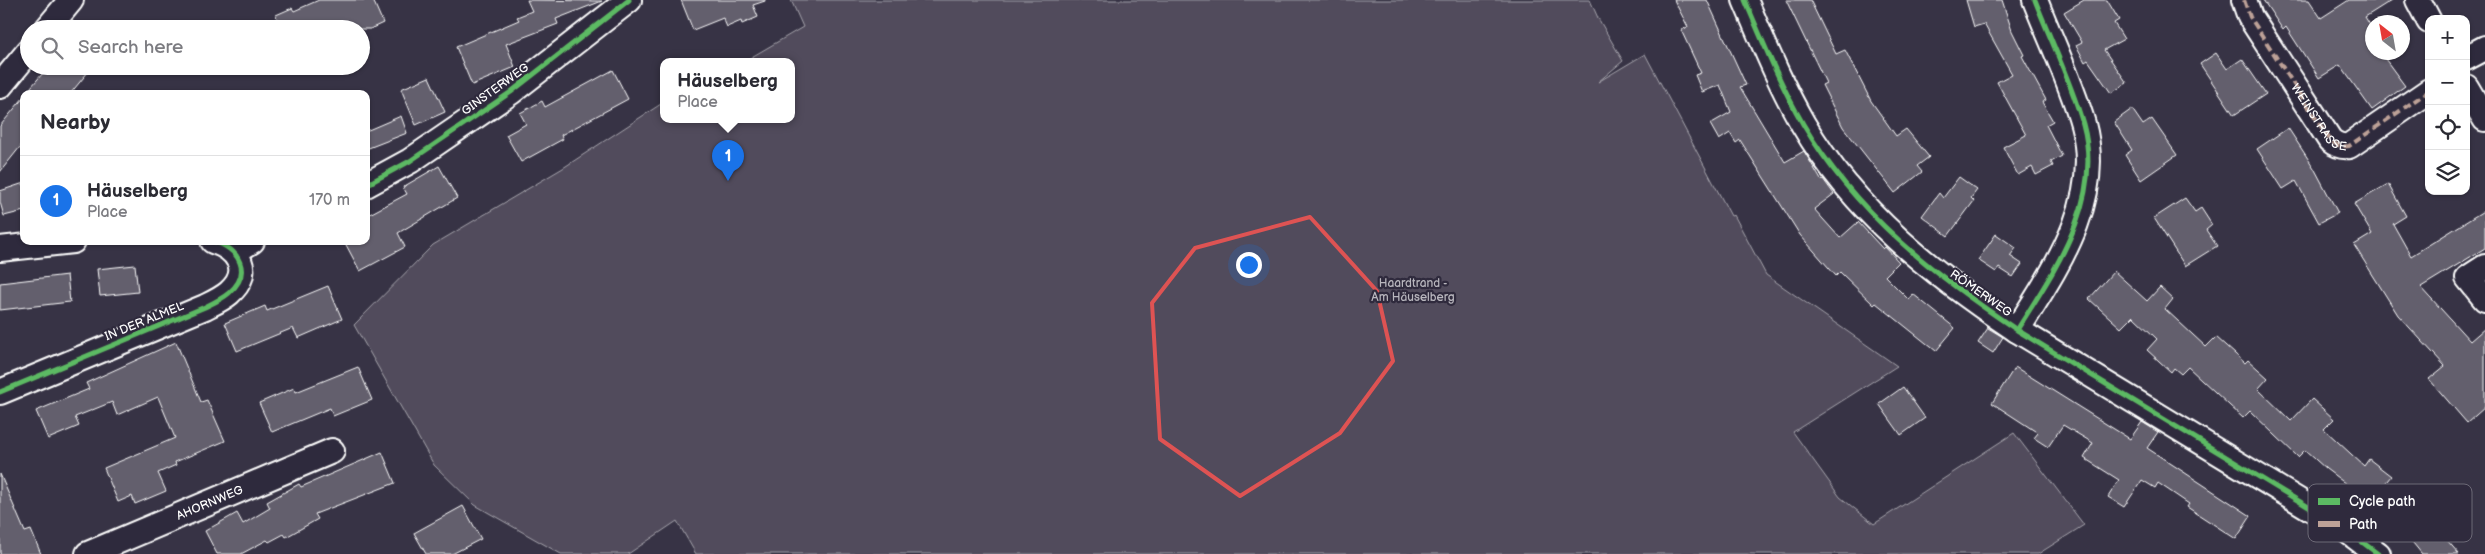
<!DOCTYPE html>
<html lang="en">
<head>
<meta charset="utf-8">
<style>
	:root { --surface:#fff; --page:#f7f7f7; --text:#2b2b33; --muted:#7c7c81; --line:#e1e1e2; --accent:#1a73e8 }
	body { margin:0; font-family:"Balsamiq Sans",sans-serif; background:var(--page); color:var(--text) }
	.controls { position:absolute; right:15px; top:15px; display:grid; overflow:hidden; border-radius:10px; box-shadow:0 1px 4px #0004 }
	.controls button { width:45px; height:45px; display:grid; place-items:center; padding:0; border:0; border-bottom:1px solid var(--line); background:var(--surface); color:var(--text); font:25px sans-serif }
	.compass { position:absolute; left:2365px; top:15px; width:45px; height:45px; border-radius:50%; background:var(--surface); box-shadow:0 1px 4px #0004; rotate:329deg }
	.you { position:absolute; left:1248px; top:264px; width:18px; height:18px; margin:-12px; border:4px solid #fff; border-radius:50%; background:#1a73e8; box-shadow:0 0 0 8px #1a73e833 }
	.badge { display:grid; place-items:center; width:32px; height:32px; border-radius:50%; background:var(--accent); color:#fff; font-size:16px; font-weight:700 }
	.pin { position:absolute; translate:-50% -41px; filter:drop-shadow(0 1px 2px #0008) }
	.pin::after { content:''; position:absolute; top:26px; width:18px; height:15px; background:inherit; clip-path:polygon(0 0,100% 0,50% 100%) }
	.popup { position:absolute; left:660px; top:58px; width:135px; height:65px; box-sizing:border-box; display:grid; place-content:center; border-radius:10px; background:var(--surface); filter:drop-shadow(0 1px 4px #0005); font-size:16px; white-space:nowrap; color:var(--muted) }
	.popup b { font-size:19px; color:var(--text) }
	.popup::after { content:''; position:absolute; left:50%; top:100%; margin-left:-10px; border:10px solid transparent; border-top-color:var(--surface) }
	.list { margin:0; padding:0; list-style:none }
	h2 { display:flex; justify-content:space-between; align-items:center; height:65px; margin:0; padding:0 20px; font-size:21px }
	h2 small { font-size:16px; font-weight:400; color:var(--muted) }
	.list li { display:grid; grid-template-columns:32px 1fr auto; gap:15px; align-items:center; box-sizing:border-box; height:90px; padding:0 20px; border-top:1px solid var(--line) }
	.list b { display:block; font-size:19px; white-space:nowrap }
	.list p { margin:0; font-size:16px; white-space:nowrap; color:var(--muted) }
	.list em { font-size:16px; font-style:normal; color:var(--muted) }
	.icon { flex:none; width:28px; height:28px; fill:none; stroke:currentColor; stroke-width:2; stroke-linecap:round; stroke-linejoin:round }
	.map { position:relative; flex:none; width:2485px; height:554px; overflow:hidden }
	.search { position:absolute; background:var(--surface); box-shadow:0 1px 4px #0004; left:20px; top:20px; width:350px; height:55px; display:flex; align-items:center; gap:12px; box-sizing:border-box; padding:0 18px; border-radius:28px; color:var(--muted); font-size:19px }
	.panel { position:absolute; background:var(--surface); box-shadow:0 1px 4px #0004; left:20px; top:90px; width:350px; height:155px; border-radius:10px }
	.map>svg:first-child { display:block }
	.green { fill:#514c5c; stroke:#a8a6ae }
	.building { fill:#635f6d; stroke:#fff }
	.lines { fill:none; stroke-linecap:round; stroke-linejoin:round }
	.minor-casing { stroke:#fff; stroke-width:28 }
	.minor { stroke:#2f2a3d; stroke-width:24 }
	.quiet { stroke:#bda197; stroke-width:4; stroke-dasharray:8 4; stroke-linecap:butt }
	.cycleway-casing { stroke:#2f2a3d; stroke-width:8 }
	.cycleway { stroke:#5cba63; stroke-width:5 }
	.marked { fill:none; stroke:#de5353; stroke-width:4; stroke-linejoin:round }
	.labels { text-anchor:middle; stroke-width:4.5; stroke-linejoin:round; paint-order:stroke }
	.street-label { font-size:12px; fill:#fff; stroke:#2f2a3d }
	.park-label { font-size:12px; fill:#b9b7be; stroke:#2f2a3d }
	.key { fill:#2f2a3d; stroke:#6d6a77; stroke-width:1 }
	.key-label { font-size:14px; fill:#fff }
</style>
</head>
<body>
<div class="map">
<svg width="2485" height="554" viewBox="0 0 2485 554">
	<rect width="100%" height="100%" fill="#373345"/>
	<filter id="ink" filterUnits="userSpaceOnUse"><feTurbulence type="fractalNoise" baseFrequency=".02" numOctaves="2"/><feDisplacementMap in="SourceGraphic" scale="10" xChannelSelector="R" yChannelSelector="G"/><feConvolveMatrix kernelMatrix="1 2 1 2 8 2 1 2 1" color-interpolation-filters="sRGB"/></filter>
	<g filter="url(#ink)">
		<path class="green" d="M791,0H1590L1598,18L1623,61L1598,82L1645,54L1731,216L1734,215L1766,275L1897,366L1793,432L1840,497L1874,524L2014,433L2084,525L2038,554H696L677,521L628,554H561L475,505L434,465L354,325L433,245L563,168L664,102V120H792V62H743L803,27Z"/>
		<path class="building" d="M319,0H373L383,23L370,29H254L277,19L276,15L292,8L294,11Z
			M527,0L602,1L556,19L558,24L506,44L515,67L472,85L456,47L519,20L517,17L532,11Z
			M681,0H765V1L753,5L758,17L742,24L741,21L727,27L723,18L693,30Z
			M1674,0H1707L1746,85L1740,87L1785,162L1804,151L1821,180L1823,179L1834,194L1814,209L1840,238L1858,222L1883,249L1885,247L1899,262L1885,276L1909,300L1913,294L1955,328L1936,351L1876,303L1874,305L1840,272L1836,276L1800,235L1740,140L1736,143L1730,133L1719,140L1710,124L1731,112L1720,85L1702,92L1695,75L1701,73L1681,30L1688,27Z
			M1786,0H1810L1836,54L1845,50L1871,101L1896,136L1906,129L1929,157L1917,166L1922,172L1895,193L1843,127L1822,85L1826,83Z
			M1966,0H2002L2012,31L2024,55L2022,56L2046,100L2042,102L2053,121L2046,125L2062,156L2051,162L2053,166L2036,175L2032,167L2018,175L2003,147L2026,135L1997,82L2012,74L1984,24L1974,27Z
			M2084,0H2107L2119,20L2114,23L2124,39L2104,50L2127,83L2111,93L2088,60L2085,62L2076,45L2082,42L2064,12Z
			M2263,0H2309L2321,18L2349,0H2392L2365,17L2372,28V52H2380L2405,86L2372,110L2340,65L2319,78L2286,27L2283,30Z
			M2216,53L2227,69L2242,59L2266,94L2234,115L2200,64Z
			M49,66H93L70,94H25Z
			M613,70L628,99L561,135L563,139L521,162L506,135L526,124L520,113L542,101L545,107Z
			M429,77L445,112L416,125L401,89Z
			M24,97V142L0,172V126Z
			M2132,109L2143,125L2152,119L2177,155L2141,180L2125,155L2132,150L2114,122Z
			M401,116L407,133L366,149V131Z
			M2288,128L2314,168L2338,213L2319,223L2296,181L2283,189L2257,149Z
			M439,166L457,198L398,233L405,247L360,271L344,241H366V216L407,194L403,187Z
			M1959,177L1977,190L1971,198L1974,201L1948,236L1922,216L1939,193L1943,198Z
			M24,183V211L4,216L0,202V191Z
			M2388,184L2406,216L2393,224L2411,256L2485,210V248L2421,287L2470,341L2485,328V407L2467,423L2429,379L2445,366L2398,315L2354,245L2372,234L2354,204Z
			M2185,198L2195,212L2201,208L2212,225L2206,230L2217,246L2185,266L2154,218Z
			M1996,234L2016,248L2010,256L2022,264L2013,277L1999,268L1996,272L1978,260Z
			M135,265L138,292L100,296L97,269Z
			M2114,271L2147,301L2160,287L2173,299L2165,309L2206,347L2216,337L2245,363L2248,360L2268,378L2258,389L2291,421L2312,399L2334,419L2324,429L2364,466L2369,459L2391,476L2370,502L2326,469L2305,450L2298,457L2250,411L2243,418L2188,367L2181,374L2174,368L2171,372L2147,350L2157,339L2133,316L2121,328L2089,299Z
			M67,275L70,302L0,310V283Z
			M328,286L342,319L298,338L293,328L237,351L225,323L265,306L267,311Z
			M1988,328L2003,337L1993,353L1978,343Z
			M176,342L201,402L207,400L225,441L175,462L176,465L158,473L166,491L135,504L132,496L118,502L104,468L175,438L158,397L117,415L112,402L75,417L79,426L48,439L36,411L89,389L86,383Z
			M358,367L372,400L333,416L330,408L272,432L259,403L294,388L296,392Z
			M2015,367L2130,439L2142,422L2158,432L2147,448L2251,516L2236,539L2187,507L2189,504L2158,483L2155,488L2142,480L2124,507L2108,497L2119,480L2084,458L2093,443L2063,425L2048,447L2034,438L2038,433L1992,403Z
			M1903,387L1925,418L1901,435L1879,404Z
			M382,452L395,483L315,514L318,519L286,537L284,534L269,542L267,540L241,554H217L205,531L237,513L243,524L270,508L267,502L299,484L301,487Z
			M0,474L25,532L31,530L41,554H0Z
			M2417,503L2433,524L2459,554H2422L2395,521Z
			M463,506L481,539L452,554H426L414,533Z"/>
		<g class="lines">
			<defs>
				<g id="minor">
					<path d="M1745,0C1763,42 1780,84 1803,124C1855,213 1933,274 2017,330L2345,529L2378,554"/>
					<path d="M2244,0L2250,17L2330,140C2336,145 2341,147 2349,146L2429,91"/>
					<path d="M2418,0L2429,21"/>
					<path d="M47,29L71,0"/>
					<path d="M2466,58L2485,48"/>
					<path d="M0,86L29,51"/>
					<path d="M2466,87L2485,119"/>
					<path d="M366,185L410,161L511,92L629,0"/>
					<path d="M0,249L73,241"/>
					<path d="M234,252L252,241"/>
					<path d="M2485,267L2468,278L2485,299"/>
					<path d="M2017,330C2055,269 2104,201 2083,124C2071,82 2051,41 2035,0"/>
					<path d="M0,392L205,307C213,303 222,299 229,293C253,272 239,249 213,241"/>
					<path id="s1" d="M88,554L332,451"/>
				</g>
			</defs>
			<use href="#minor" class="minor-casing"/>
			<use href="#minor" class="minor"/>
			<path class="quiet" id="s2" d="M2244,0L2250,17L2330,140C2336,145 2341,147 2349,146L2429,91"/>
			<defs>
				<path id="cycleway" d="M1745,0C1763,42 1780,84 1803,124C1855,213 1933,274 2017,330L2345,529L2378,554
					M366,185L410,161L511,92L629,0
					M2017,330C2055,269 2104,201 2083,124C2071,82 2051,41 2035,0
					M0,392L205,307C213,303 222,299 229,293C253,272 239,249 213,241"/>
			</defs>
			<use href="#cycleway" class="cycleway-casing"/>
			<use href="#cycleway" class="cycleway"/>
		</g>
	</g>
	<path class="marked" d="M1310,217L1377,291L1393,361L1340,433L1240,496L1160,439L1152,303L1195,248Z"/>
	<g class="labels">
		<g class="street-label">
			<text transform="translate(495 89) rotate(-36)" y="4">GINSTERWEG</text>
			<text dy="4" stroke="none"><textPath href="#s2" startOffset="141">WEINSTRASSE</textPath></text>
			<text transform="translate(1981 293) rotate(35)" y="4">RÖMERWEG</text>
			<text transform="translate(144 321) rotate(-22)" y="4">IN DER ALMEL</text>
			<text dy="4" stroke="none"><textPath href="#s1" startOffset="132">AHORNWEG</textPath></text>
		</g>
		<g class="park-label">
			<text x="1413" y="287">Haardtrand -<tspan x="1413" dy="14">Am Häuselberg</tspan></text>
		</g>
	</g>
	<rect x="2308" y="484" width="164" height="58" rx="8" class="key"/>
	<rect x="2318" y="498" width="22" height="7" fill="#5cba63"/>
	<rect x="2318" y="521" width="22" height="6" fill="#bda197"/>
	<g class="key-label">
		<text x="2349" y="506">Cycle path</text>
		<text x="2349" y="529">Path</text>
	</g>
</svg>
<div class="controls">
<button>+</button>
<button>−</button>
<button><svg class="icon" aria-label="locate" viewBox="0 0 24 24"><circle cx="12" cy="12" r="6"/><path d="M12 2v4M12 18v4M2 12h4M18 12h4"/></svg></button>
<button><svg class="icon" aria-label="layers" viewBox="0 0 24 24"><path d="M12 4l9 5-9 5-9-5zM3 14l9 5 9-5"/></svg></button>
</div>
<svg class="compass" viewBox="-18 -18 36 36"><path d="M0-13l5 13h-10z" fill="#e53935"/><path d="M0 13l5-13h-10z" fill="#7c7c81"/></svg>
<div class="you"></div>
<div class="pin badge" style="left:728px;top:181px">1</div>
<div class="popup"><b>Häuselberg</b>Place</div>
<div class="search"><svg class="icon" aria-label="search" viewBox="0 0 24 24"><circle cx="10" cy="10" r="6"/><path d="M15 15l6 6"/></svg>Search here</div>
<section class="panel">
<h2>Nearby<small></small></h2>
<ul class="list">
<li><span class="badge">1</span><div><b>Häuselberg</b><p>Place</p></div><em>170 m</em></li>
</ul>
</section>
</div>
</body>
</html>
